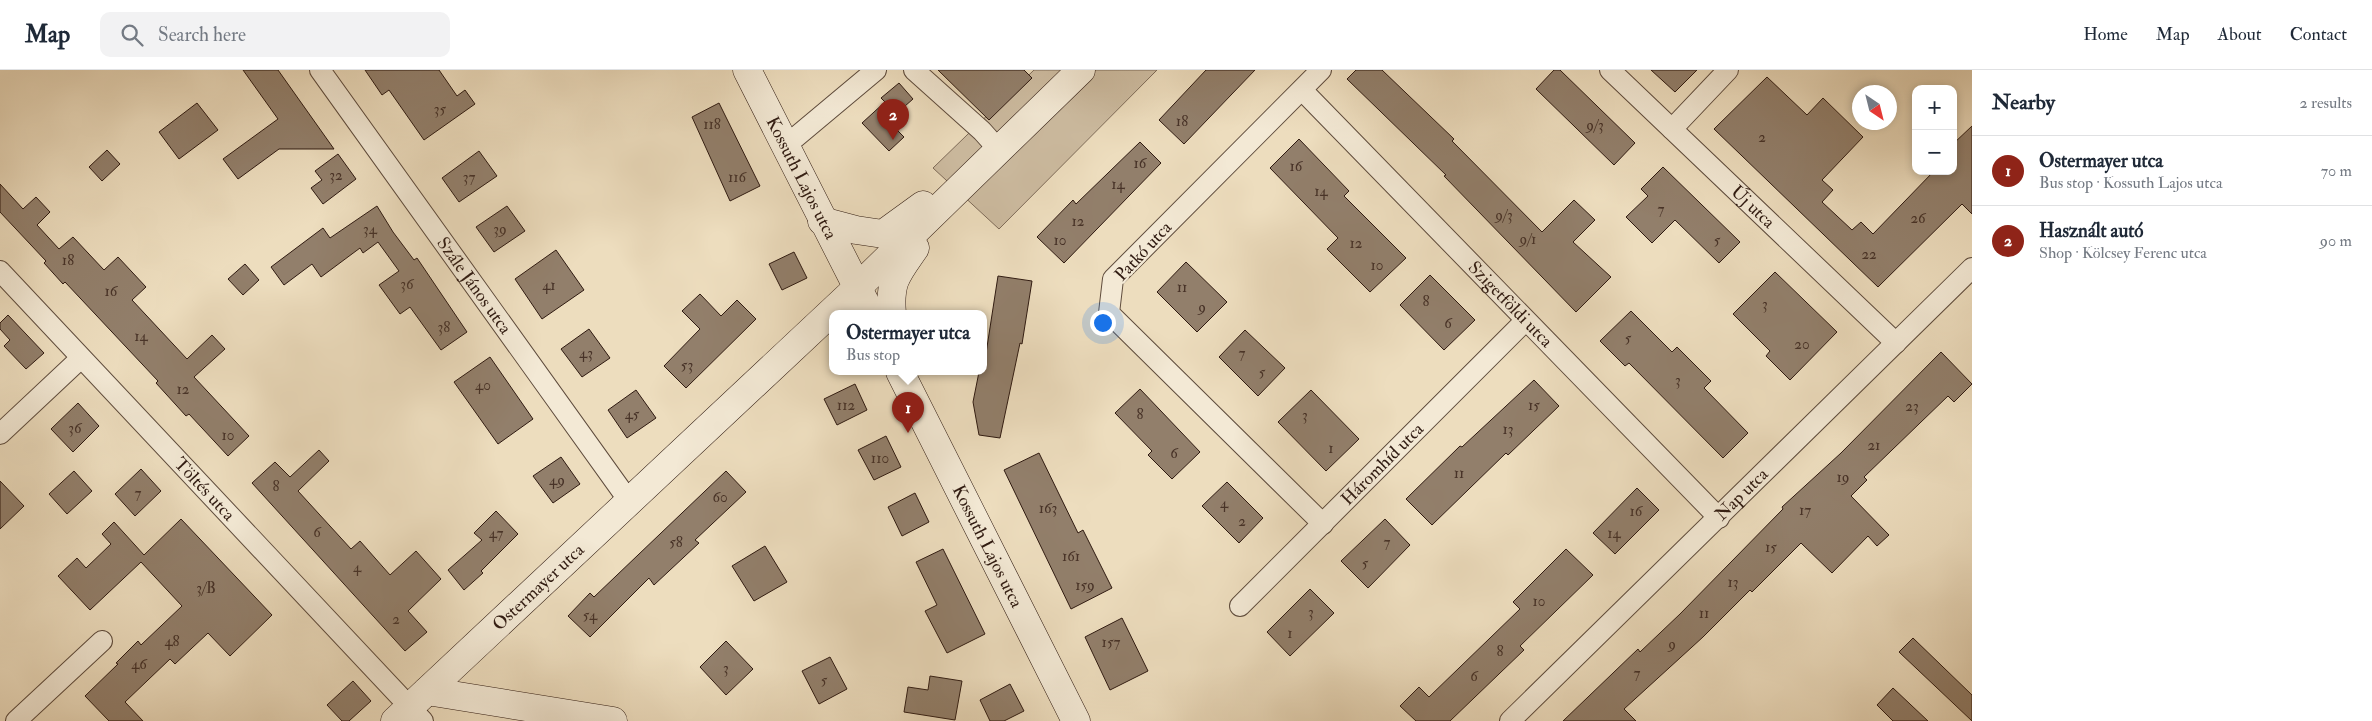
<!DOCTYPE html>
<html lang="en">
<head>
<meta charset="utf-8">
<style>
	:root { --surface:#fff; --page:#f2f2f3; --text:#1f2937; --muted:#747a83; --line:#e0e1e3; --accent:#8f2418 }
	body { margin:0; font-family:"IM FELL Double Pica",serif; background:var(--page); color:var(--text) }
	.controls { position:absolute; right:15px; top:15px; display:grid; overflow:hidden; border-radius:10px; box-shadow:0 2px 8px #0003 }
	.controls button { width:45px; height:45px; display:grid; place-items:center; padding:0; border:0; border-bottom:1px solid var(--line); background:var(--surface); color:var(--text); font:25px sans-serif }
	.compass { position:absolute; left:1852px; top:15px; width:45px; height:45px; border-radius:50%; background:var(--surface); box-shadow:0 2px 8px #0003; rotate:145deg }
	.you { position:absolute; left:1102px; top:252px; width:18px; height:18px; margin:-12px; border:4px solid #fff; border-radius:50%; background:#1a73e8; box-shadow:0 0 0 8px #1a73e833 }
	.badge { display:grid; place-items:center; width:32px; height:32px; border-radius:50%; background:var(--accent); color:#fff; font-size:16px; font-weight:700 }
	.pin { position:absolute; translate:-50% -41px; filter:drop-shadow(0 1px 2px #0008) }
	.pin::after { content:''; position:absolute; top:26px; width:18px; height:15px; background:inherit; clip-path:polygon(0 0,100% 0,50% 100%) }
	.popup { position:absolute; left:829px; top:240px; width:158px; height:65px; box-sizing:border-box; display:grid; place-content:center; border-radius:10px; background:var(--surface); filter:drop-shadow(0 1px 4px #0005); font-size:16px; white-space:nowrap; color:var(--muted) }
	.popup b { font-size:19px; color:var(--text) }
	.popup::after { content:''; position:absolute; left:50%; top:100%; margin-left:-10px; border:10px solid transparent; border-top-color:var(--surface) }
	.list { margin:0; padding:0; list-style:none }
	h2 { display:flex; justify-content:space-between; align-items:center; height:65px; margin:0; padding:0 20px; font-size:21px }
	h2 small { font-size:16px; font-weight:400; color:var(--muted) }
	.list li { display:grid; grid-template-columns:32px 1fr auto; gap:15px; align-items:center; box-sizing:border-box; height:70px; padding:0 20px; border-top:1px solid var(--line) }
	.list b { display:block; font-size:19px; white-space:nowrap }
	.list p { margin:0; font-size:16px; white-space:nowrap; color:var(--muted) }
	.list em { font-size:16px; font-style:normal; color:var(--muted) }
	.icon { flex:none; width:28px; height:28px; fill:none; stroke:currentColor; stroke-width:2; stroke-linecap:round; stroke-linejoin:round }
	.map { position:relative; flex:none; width:1972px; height:651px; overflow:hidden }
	header { display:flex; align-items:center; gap:30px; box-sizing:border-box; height:70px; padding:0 25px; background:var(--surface); border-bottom:1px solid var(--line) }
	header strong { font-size:24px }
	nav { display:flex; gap:28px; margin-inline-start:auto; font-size:18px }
	.search { width:350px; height:45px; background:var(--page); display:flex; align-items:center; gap:12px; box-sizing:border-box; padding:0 18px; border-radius:10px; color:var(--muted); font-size:19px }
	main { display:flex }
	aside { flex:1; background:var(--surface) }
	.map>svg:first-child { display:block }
	.green { fill:#cdbca1; stroke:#7e6b59 }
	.building { fill:#927f6b; stroke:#2f1a11 }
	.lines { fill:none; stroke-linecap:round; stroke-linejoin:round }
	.street-casing { stroke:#5e4b3c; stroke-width:22 }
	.secondary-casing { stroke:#2f1a11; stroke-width:29 }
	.street { stroke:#f3e9d5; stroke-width:20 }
	.secondary { stroke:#f3e9d5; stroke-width:28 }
	.labels { text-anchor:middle; stroke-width:4.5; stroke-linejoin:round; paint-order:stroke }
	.number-label { font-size:15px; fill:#483328 }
	.street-label { font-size:18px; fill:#2f1a11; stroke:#f3e9d5 }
</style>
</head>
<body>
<header>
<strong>Map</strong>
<div class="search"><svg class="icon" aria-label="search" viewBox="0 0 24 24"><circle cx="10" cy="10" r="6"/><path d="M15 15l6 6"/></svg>Search here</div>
<nav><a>Home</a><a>Map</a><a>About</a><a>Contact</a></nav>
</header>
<main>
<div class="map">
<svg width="1972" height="651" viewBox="0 0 1972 651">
	<rect width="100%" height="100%" fill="#edddbe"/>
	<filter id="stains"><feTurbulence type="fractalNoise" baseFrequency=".004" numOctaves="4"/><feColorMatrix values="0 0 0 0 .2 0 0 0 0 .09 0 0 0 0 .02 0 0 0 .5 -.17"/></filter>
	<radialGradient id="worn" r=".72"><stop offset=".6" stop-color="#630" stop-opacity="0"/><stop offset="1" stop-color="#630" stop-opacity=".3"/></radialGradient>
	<path class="green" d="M1034,0H1157L999,159L933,98Z"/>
	<path class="building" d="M243,0H278L334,79H279L238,109L223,89L278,49Z
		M365,0H439L457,26L465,20L475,34L424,70L389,20L382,25Z
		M938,0H1024L1032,8L989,50Z
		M1206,0H1255L1184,74L1159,50Z
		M1356,0H1382L1454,69L1452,71L1542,162L1574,130L1595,150L1573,172L1611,207L1576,242L1444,106L1446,105L1347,9Z
		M1554,0H1560L1635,73L1614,95L1536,19Z
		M1651,0H1697L1675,22Z
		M1767,7L1807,45L1823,28L1863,67L1822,110L1833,120L1822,132L1852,160L1861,152L1873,164L1934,101H1953V74L1972,56V144L1962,134L1878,217L1714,59Z
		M899,13L913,29L888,51L904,67L889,81L862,53L885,32L881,28Z
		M197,33L218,60L179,89L159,62Z
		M719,33L760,116L730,131L692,47Z
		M1299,69L1349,121L1344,126L1406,188L1370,222L1327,179L1338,168L1270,98Z
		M1140,72L1161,93L1064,193L1037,167L1073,130L1076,134Z
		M107,80L120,94L102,111L89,97Z
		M479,81L497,106L459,132L442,108Z
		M338,84L356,109L323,134L311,118L322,110L315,101Z
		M1663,97L1740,172L1719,193L1675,150L1652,173L1626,147L1648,126L1641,119Z
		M0,114L23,139L36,127L50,142L37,155L59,179L73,167L104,200L118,187L146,217L132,230L187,289L212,265L225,279L194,307L249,366L228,386L189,344L186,346L156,313L158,311L65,212L63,214L44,193L46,191L0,142Z
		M377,136L393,162L414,190L417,188L467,262L441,280L410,237L400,244L379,215L399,201L378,172L363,183L360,178L321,207L312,194L284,215L271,197L323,158L330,168Z
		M507,136L525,161L494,182L476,157Z
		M556,180L584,220L542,249L515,209Z
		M794,182L807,208L782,220L769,194Z
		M1186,192L1227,232L1197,262L1157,222Z
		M245,194L259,210L243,225L228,209Z
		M1775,202L1837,262L1790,310L1766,286L1770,281L1733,244Z
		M1430,205L1475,250L1444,280L1400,235Z
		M998,206L1032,211L1022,274L1020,273L1000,368L979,365L973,332L979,302H983V290H985Z
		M700,224L721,246L737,230L756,249L686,318L664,296L700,259L682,241Z
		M1631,241L1672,282L1677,277L1711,311L1704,318L1748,363L1723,388L1629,293L1625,296L1600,271Z
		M8,245L44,283L26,299L4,276L10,270L0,259V253Z
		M589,259L610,288L582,307L561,279Z
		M1245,260L1285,298L1258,326L1219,287Z
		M1941,282L1972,314L1954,332L1948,326L1864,407L1867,410L1851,426L1889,465L1877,476L1868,466L1832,503L1801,473L1752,522L1750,520L1703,567L1624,639L1636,651H1563L1638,579L1640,582L1680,544L1783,439L1782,437L1841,383Z
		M490,287L533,349L498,374L454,312Z
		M1534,310L1559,336L1508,385L1506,383L1432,455L1406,429L1460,376L1462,377Z
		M855,314L867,340L837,355L824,329Z
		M1140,319L1200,382L1172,409L1148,385L1152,381L1115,343Z
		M636,320L656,348L627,368L608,340Z
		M1311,320L1359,369L1326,401L1278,352Z
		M78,333L99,356L73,382L51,359Z
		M886,366L901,397L874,410L858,380Z
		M319,380L329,391L298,421L351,479L360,471L390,505L416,481L441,509L408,541L427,562L405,581L252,413L275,392L290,407Z
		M1039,383L1078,463L1083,460L1112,518L1071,539L1004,400Z
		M561,387L580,414L553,433L533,406Z
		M141,399L161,421L135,446L115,424Z
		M74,401L92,421L67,444L49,424Z
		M726,401L746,422L695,470L699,473L654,515L649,508L590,567L568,546L590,523L594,527Z
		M0,411L24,436L0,459Z
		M1227,412L1263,448L1239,473L1202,436Z
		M1637,418L1659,440L1615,484L1593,463Z
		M915,423L929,452L902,466L888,437Z
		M496,441L518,464L481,501L483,503L464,520L448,500L482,470L474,463Z
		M181,449L272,545L230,586L208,563L175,594L170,589L125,632L143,651H109L85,626L118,594L116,593L138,571L141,575L182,536L141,492L90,540L58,506L77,488L86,498L111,474L102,464L114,452L144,485Z
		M1385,449L1410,475L1368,518L1341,491Z
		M765,476L787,512L754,531L732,496Z
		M943,479L985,564L947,583L925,541L937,535L916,492Z
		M1566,479L1593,505L1520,576L1524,580L1450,651H1416L1400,636L1419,617L1429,627L1520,539L1513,532Z
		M1310,519L1334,543L1290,586L1267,562Z
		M1122,548L1148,601L1110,620L1085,567Z
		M1913,568L1972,625V651L1899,582Z
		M726,571L753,599L726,625L700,597Z
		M830,587L847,619L819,634L802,601Z
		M930,606L962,611L955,650L904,642L908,617L928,620Z
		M353,611L371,631L349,651H342L327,635Z
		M1010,614L1024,641L1004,651H990L980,630Z
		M1893,618L1928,651H1893L1877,635Z"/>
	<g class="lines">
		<defs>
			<g id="street">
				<path id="s1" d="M320,0L629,431"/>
				<path d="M914,0L982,61L999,80"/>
				<path d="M1321,0L1113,209L1109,243L1323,454"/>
				<path id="s2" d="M1610,0L1896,273"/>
				<path id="s3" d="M1302,20L1719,448"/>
				<path d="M1672,59L1728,0"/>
				<path d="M784,77L876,0"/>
				<path id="s4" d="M0,201L423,651"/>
				<path d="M0,364L81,288"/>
				<path id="s5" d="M1240,536L1525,251"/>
				<path d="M16,651L102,571"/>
				<path id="s6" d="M1510,651L1972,198"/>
			</g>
			<g id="secondary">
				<path id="s7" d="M747,0L871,244"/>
				<path d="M822,151L856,160L883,164L923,135"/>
				<path d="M892,244C889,211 897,204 915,178"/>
				<path id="s8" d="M900,302L1076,651"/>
				<path d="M427,621L613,651"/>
				<path id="s9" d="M395,651L857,218L1081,0"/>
			</g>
		</defs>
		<use href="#street" class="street-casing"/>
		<use href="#secondary" class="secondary-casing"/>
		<use href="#street" class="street"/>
		<use href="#secondary" class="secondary"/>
	</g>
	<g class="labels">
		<g class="number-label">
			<text x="440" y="44">35</text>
			<text x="1182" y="56">18</text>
			<text x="712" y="59">118</text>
			<text x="1595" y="60">9/3</text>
			<text x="1762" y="72">2</text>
			<text x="1140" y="98">16</text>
			<text x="1296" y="101">16</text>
			<text x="336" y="110">32</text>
			<text x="469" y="112">37</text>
			<text x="737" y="112">116</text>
			<text x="1118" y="119">14</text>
			<text x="1321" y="126">14</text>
			<text x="1661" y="144">7</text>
			<text x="1504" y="150">9/3</text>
			<text x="1918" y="153">26</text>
			<text x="1078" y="156">12</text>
			<text x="370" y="164">34</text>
			<text x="500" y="164">39</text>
			<text x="1528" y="174">9/1</text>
			<text x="1060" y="175">10</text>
			<text x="1717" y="175">5</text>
			<text x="1356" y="178">12</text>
			<text x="1869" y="189">22</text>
			<text x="68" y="195">18</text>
			<text x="1377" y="200">10</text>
			<text x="407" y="219">36</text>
			<text x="549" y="220">41</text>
			<text x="1182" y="222">11</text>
			<text x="111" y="226">16</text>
			<text x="1426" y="236">8</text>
			<text x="1765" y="239">3</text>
			<text x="1202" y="242">9</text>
			<text x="1448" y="258">6</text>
			<text x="444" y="262">38</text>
			<text x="141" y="271">14</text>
			<text x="1628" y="273">5</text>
			<text x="1802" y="279">20</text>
			<text x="586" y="288">43</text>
			<text x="1242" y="288">7</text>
			<text x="687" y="300">53</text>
			<text x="1262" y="307">5</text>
			<text x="1678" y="315">3</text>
			<text x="483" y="320">40</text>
			<text x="183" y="324">12</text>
			<text x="846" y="340">112</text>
			<text x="1534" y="340">15</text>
			<text x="1912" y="341">23</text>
			<text x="632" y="349">45</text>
			<text x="1140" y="349">8</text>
			<text x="1305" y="350">3</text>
			<text x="75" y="363">36</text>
			<text x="1508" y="364">13</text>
			<text x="228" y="370">10</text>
			<text x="1874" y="380">21</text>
			<text x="1331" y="383">1</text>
			<text x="1174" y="388">6</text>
			<text x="880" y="393">110</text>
			<text x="1459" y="408">11</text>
			<text x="1843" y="412">19</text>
			<text x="557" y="415">49</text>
			<text x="276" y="421">8</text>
			<text x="138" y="428">7</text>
			<text x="720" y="432">60</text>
			<text x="1224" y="438">4</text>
			<text x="1048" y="443">163</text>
			<text x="1805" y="445">17</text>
			<text x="1636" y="446">16</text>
			<text x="1242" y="456">2</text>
			<text x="317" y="467">6</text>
			<text x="496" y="468">47</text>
			<text x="1614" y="468">14</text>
			<text x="676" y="477">58</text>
			<text x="1387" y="477">7</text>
			<text x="1771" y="482">15</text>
			<text x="1071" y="491">161</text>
			<text x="1365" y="498">5</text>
			<text x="357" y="502">4</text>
			<text x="1733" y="517">13</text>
			<text x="1085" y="520">159</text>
			<text x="206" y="523">3/B</text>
			<text x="1539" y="536">10</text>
			<text x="1311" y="547">3</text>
			<text x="1704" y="548">11</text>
			<text x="590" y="550">54</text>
			<text x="396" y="554">2</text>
			<text x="1290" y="568">1</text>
			<text x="172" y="576">48</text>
			<text x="1111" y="577">157</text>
			<text x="1672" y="579">9</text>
			<text x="1500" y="586">8</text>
			<text x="139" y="599">46</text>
			<text x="726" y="603">3</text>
			<text x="1637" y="608">7</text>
			<text x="1474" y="611">6</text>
			<text x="824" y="615">5</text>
		</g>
		<g class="street-label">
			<text dy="6" stroke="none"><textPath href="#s7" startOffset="121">Kossuth Lajos utca</textPath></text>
			<text dy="6" stroke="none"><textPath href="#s2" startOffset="198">Új utca</textPath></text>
			<text transform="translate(1143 181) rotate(-47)" y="6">Patkó utca</text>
			<text dy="6" stroke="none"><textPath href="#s1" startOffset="265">Szále János utca</textPath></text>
			<text dy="6" stroke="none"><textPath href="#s3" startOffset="299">Szigetföldi utca</textPath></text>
			<text dy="6" stroke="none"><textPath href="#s5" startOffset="201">Háromhíd utca</textPath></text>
			<text dy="6" stroke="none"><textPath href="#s4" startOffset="299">Töltés utca</textPath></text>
			<text dy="6" stroke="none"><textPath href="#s6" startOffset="324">Nap utca</textPath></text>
			<text dy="6" stroke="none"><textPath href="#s8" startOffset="195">Kossuth Lajos utca</textPath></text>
			<text dy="6" stroke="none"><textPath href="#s9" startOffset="196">Ostermayer utca</textPath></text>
		</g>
	</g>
	<rect width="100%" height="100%" filter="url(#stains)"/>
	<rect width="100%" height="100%" fill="url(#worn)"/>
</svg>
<div class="controls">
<button>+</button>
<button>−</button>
</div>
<svg class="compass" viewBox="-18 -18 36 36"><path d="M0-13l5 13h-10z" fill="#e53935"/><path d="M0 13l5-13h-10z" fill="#747a83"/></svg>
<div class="you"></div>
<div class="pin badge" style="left:908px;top:363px">1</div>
<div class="popup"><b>Ostermayer utca</b>Bus stop</div>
<div class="pin badge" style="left:893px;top:70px">2</div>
</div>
<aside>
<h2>Nearby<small>2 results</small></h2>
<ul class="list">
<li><span class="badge">1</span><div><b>Ostermayer utca</b><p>Bus stop · Kossuth Lajos utca</p></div><em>70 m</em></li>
<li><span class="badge">2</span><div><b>Használt autó</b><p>Shop · Kölcsey Ferenc utca</p></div><em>90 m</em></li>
</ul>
</aside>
</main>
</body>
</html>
